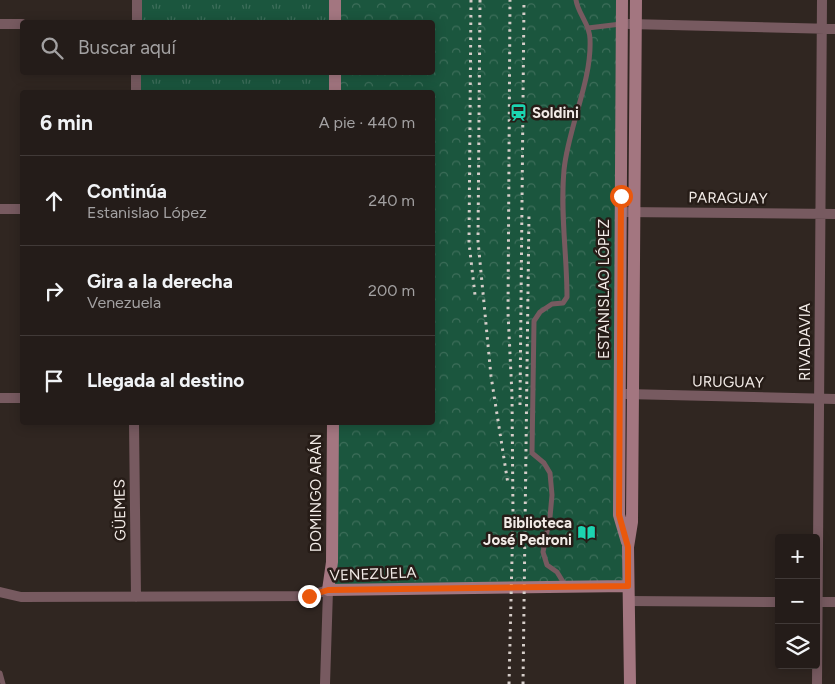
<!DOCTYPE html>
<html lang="es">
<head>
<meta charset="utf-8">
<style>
	:root { --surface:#241c19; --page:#302926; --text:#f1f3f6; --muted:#a3a1a2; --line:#413a38 }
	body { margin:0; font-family:Figtree,sans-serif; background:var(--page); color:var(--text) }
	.controls { position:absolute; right:15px; bottom:15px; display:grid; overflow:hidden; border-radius:5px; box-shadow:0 2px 12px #0003 }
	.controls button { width:45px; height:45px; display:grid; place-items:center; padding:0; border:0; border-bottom:1px solid var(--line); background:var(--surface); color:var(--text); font:25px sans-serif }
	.stop { position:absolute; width:15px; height:15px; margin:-11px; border:4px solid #ea580c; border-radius:50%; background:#fff }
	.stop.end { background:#ea580c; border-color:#fff; box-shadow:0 1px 5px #0008 }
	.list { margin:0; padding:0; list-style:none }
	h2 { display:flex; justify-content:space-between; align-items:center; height:65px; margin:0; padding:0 20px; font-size:21px }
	h2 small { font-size:16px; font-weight:400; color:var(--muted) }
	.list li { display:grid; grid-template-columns:32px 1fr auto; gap:15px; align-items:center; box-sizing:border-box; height:90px; padding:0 20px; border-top:1px solid var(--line) }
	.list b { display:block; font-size:19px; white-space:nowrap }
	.list p { margin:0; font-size:16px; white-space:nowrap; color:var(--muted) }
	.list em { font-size:16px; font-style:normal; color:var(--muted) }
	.icon { flex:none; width:28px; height:28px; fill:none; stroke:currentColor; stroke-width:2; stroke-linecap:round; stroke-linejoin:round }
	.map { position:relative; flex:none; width:835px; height:684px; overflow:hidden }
	.search { position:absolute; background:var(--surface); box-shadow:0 2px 12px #0003; left:20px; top:20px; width:415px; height:55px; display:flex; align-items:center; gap:12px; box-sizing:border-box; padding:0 18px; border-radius:5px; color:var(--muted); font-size:19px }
	.panel { position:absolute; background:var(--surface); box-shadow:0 2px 12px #0003; left:20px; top:90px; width:415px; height:335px; border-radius:5px }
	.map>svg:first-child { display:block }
	.grass { fill:url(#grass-tufts) }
	.park { fill:url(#park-crowns) }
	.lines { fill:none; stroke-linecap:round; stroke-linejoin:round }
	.lane { stroke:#775a60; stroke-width:5 }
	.street { stroke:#775a60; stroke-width:10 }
	.secondary { stroke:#a37680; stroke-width:12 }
	.rail { stroke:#d5cdc9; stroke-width:3; stroke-dasharray:2.5 5; stroke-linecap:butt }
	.route { stroke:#ea580c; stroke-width:6 }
	.labels { text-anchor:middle; stroke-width:5; stroke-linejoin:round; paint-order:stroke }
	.poi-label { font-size:15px; font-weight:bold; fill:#f2ebe7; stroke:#261c17; text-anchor:start }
	.street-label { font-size:15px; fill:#f2ebe7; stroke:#261c17 }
</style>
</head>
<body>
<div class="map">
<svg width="835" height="684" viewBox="0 0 835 684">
	<defs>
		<pattern id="grass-tufts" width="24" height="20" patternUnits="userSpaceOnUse" patternTransform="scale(1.25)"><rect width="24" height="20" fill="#1b563e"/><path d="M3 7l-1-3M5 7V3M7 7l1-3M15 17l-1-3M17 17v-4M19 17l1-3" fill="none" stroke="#3d6e5a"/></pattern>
		<pattern id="park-crowns" width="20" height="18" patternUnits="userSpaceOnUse" patternTransform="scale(1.25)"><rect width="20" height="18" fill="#1b563e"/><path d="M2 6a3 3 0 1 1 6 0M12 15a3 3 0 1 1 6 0" fill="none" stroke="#3d6e5a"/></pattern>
	</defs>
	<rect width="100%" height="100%" fill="#302621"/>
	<path class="grass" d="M137,0H335V22H137Z
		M136,73H335V92H136Z"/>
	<path class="park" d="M335,0H622L619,515L628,586L328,590L333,423L432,422V92H335V73L432,72V22H335Z"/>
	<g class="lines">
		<path class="lane" d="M588,28L621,24
			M565,585L557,572L547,565L543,552L550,517L552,495L550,473L544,463L532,453L534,321L540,312L552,304L563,303L567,297C567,254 560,213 564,170C568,128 592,81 590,39C590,24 578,14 576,0
			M0,673L3,684"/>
		<path class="street" d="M137,22V0
			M0,24H22
			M629,24L835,29
			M136,92V72
			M0,209H22
			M621,212L835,214
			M626,394L835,399
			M0,398H22
			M134,422L136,597
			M0,592L21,597L309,596L328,590L325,684
			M628,601L779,602
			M816,602H835
			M817,684L822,0"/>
		<path class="secondary" d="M622,0L619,515L627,542
			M335,22V0
			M335,92V72
			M333,422L332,562L328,590L628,586
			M630,684L628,547L632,522L636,0"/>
		<path class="rail" d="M471,0L469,243L475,295
			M480,0L478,241L491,376L508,484
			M520,405L524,0
			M509,684L513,516L512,395L508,313L510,0
			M523,684L529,212"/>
	</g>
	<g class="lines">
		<path class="route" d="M309,596L328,590L628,586V547L619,515L621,196"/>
	</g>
	<defs>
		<symbol id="station-bare" viewBox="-9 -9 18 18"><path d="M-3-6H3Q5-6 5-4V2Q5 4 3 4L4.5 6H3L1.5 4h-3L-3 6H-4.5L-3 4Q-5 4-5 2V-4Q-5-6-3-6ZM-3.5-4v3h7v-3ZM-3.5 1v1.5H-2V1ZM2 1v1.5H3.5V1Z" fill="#1cd5b1" stroke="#261c17" stroke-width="2.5" paint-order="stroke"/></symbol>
		<symbol id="library-bare" viewBox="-9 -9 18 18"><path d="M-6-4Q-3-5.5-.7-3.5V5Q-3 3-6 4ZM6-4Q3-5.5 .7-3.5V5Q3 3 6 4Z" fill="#1cd5b1" stroke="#261c17" stroke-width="2.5" paint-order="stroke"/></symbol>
	</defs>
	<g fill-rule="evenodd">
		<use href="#station-bare" x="506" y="100" width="25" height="25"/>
		<use href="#library-bare" x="574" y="520" width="25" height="25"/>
	</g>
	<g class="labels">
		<g class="poi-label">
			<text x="532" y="118">Soldini</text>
			<text x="572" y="528" text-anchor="end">Biblioteca<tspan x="572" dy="17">José Pedroni</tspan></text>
		</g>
		<g class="street-label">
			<text transform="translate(728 198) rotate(1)" y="5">PARAGUAY</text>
			<text transform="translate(604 289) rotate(-90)" y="5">ESTANISLAO LÓPEZ</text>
			<text transform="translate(805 342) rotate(-90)" y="5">RIVADAVIA</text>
			<text transform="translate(728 382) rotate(1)" y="5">URUGUAY</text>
			<text transform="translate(316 493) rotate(-90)" y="5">DOMINGO ARÁN</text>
			<text transform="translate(120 510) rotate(-91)" y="5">GÜEMES</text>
			<text transform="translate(373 574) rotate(-2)" y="5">VENEZUELA</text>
		</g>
	</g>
</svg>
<div class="controls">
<button>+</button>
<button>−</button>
<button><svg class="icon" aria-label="layers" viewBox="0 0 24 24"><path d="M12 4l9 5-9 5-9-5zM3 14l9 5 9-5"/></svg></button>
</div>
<div class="stop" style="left:621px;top:196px"></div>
<div class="stop end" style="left:309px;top:596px"></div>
<div class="search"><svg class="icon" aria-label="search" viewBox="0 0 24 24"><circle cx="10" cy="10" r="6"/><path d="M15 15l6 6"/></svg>Buscar aquí</div>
<section class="panel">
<h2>6 min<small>A pie · 440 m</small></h2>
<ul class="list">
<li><svg class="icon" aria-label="ahead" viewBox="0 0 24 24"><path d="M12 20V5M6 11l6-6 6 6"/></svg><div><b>Continúa</b><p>Estanislao López</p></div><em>240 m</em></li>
<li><svg class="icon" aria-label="right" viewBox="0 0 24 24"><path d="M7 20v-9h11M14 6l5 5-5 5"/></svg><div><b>Gira a la derecha</b><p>Venezuela</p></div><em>200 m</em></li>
<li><svg class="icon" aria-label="arrive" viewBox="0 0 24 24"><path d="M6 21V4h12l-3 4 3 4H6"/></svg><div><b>Llegada al destino</b></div></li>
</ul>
</section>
</div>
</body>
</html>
